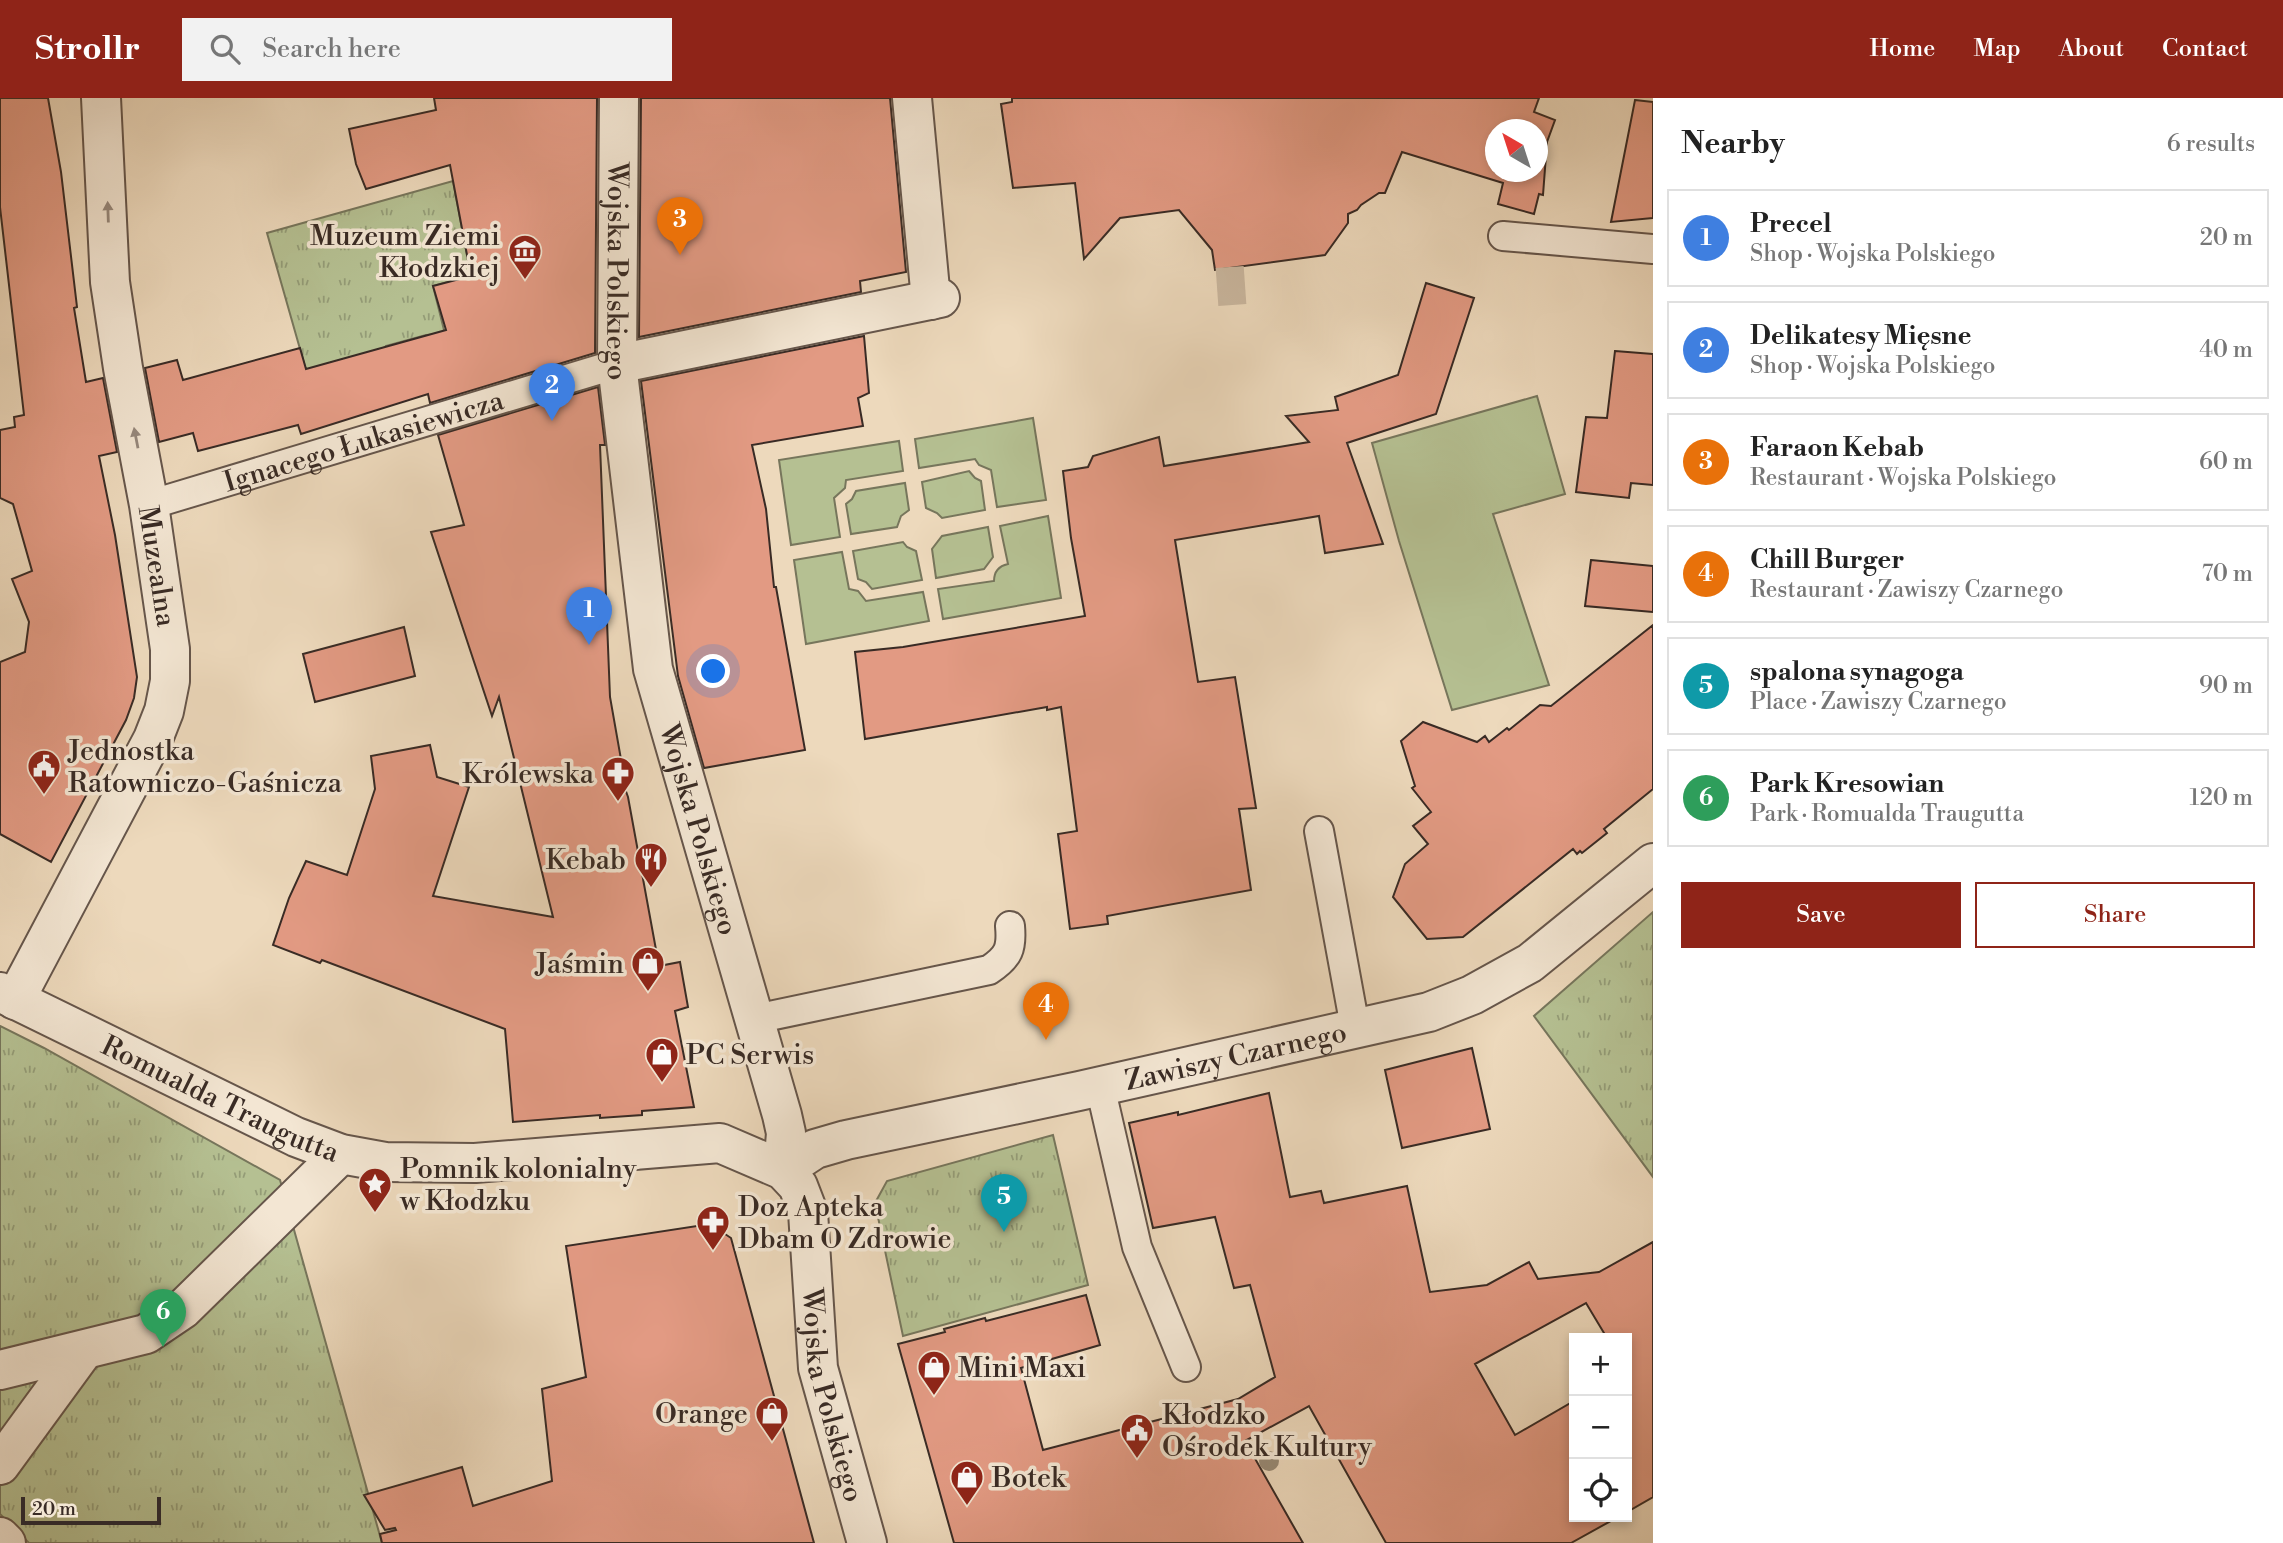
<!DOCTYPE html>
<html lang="en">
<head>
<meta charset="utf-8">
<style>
	:root { --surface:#fff; --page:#f2f2f2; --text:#222; --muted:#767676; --line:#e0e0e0; --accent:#8f2418 }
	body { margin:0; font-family:"Libre Bodoni",serif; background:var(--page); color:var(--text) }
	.controls { position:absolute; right:21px; bottom:21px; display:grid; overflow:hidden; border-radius:0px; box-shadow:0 4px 10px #0003 }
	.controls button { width:63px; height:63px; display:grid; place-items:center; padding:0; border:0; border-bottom:2px solid var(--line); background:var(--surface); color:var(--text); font:35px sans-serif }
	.compass { position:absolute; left:1485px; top:21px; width:63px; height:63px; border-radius:50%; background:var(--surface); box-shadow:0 4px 10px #0003; rotate:321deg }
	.scale { position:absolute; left:21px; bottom:18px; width:140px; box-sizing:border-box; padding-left:7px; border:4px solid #392b25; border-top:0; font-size:19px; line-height:24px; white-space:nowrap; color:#392b25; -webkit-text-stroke:5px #f3e6d3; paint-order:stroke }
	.you { position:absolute; left:714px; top:574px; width:24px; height:24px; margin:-18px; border:5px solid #fff; border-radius:50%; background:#1a73e8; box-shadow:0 0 0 10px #1a73e833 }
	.badge { display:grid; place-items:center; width:46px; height:46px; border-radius:50%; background:var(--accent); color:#fff; font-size:23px; font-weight:700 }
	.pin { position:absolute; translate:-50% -58px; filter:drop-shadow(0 2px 4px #0008) }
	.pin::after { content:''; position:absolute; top:37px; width:24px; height:21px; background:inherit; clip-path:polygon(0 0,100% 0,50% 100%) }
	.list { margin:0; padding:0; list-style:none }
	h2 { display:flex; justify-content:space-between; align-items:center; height:91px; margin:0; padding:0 28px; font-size:30px }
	h2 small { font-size:23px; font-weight:400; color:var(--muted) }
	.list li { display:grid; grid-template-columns:46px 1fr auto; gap:21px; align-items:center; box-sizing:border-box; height:98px; margin:0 14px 14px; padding:0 14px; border:2px solid var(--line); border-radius:0px }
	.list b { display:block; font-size:26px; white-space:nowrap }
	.list p { margin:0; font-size:23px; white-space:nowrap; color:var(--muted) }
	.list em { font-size:23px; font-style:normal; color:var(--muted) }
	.actions { display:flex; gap:14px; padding:21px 28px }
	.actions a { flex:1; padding:16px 0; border:2px solid var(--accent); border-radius:0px; text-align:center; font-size:24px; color:var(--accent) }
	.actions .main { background:var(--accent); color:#fff }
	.icon { flex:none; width:38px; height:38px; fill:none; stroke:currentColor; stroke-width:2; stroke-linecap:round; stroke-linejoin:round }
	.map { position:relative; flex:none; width:1653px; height:1445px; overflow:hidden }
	header { display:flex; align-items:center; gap:42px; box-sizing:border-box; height:98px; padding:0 35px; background:var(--accent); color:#fff }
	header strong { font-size:33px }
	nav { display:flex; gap:38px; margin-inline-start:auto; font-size:24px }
	.search { width:490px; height:63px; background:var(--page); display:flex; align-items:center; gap:18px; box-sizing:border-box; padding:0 24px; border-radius:0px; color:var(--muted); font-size:26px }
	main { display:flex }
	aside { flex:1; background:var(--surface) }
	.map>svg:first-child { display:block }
	.grass { fill:#b5c092; stroke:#77765c; stroke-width:2 }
	.park { fill:url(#park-tufts); stroke:#77765c; stroke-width:2 }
	.building { fill:#e29a83; stroke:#392b25; stroke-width:2; fill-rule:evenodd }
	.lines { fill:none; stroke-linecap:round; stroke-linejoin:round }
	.street-tunnel { stroke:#c9b69e; stroke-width:38; stroke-dasharray:38 19; stroke-linecap:butt }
	.lane-casing { stroke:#66564b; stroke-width:32 }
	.street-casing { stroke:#66564b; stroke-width:42 }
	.lane { stroke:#f3e6d3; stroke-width:28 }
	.street { stroke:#f3e6d3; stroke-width:38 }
	.tree { fill:#988a75 }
	.oneway { fill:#96887c }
	.labels { text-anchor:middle; stroke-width:7; stroke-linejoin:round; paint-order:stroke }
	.poi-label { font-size:28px; fill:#392b25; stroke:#f3e6d3; text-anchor:start }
	.street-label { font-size:28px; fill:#392b25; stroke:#f3e6d3 }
</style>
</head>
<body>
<header>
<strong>Strollr</strong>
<div class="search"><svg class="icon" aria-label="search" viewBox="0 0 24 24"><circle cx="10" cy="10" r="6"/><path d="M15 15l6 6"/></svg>Search here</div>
<nav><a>Home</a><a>Map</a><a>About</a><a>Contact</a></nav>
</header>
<main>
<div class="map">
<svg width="1653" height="1445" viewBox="0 0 1653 1445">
	<defs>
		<pattern id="park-tufts" width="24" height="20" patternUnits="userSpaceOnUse" patternTransform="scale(1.75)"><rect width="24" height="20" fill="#b5c092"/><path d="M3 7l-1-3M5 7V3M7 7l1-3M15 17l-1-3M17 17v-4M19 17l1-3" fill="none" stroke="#949c77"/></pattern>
	</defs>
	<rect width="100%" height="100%" fill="#edd9bc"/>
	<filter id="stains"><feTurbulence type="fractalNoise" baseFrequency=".00286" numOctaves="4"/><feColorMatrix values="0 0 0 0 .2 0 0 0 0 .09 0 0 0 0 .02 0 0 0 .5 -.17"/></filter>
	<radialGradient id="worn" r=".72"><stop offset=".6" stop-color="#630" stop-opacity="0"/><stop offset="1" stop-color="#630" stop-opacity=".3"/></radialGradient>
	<path class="grass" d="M1537,298L1565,396L1493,416L1549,587L1452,612L1399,443L1372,345Z
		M1033,320L1046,402L997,409L991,372L979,367L975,361L919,370L915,341Z
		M899,343L903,373L846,382L845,390L834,400L840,439L791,447L779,362Z
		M969,373L975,380L981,383L985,412L942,420L937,415L926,410L922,384Z
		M905,385L909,412L901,418L897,429L851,436L846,406L852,401L856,393Z
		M1048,418L1061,500L943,521L938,491L994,483C994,473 999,468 1008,466L1000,428Z
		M988,429L993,459L984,471L936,480L932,451L942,438Z
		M903,444L907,449L916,453L922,482L872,491L866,484L858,481L853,453Z
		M842,454L849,491L858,493L866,503L923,494L929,523L806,546L794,462Z"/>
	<path class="park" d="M453,83L471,178L433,188L445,236L426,237L386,248L387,253L306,272L267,135Z
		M1653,814V1079L1534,918Z
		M0,928L44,950L280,1082L382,1445H29L0,1416Z
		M1053,1037L1088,1187L903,1238L875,1105L887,1083Z"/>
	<path class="building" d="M0,0H48L61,74L77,209L74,210L86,284L103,280L117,354L99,358L115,437L137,579L134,600L126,622L51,764L0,736V564L25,554L29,524L12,481L32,473L13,406L0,400V332L15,329L14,319L24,317L0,109Z
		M434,0H597L595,255L430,305L428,296L301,336L298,327L198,353L193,335L159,344L145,270L177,262L183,282L300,250L306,271L446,232L433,188L471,178L450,67L366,91L356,66L349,31L436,12Z
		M641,0H890L906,174L860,183L861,194L639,239Z
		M1012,0H1539L1534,14L1555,22L1547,44L1543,97L1539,96L1534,116L1498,106L1503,85L1402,54L1385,95H1379L1361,107L1357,112L1348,116V125L1325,157L1215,172L1212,152L1179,112L1120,120L1084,161L1075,85L1013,90L1001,6L1012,4ZM1495,32H1537V74H1495Z
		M1635,2L1653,4V120L1611,124Z
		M1426,185L1474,200L1436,316L1347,345L1383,446L1325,455L1319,418L1175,442L1198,584L1235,579L1256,710L1239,711L1251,792L1107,818L1108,826L1070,831L1058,736L1077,733L1061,609L1047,612V609L865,641L855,554L903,549L1085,518L1071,440L1063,373L1088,369L1093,358L1159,339L1164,368L1309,344L1286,318L1338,312L1335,299L1398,277Z
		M864,238L869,295L858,300L863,328L752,347L766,411L774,489H776L805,652L704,670L678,578L641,283Z
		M1615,253L1653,256V387L1631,385L1629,400L1576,394L1586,319L1607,320Z
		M598,289L605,347H600L610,599L625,684L623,685L628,699L659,868L680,864L688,909L675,913L694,1009L642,1013V1017L600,1020V1017L513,1024L505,931L322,862L320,865L273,847L289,800L306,763L347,777L375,691L371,658L430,647L437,679L469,689L433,798L553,819L499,599L492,618L431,434L464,427L438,337Z
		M1591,462L1653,468V514L1585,508Z
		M1653,527V691L1604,731L1607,735L1582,755L1580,753L1577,756L1573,751L1463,839L1427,841L1393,799L1405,766L1428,746L1413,728L1431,714L1412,690L1415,688L1401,643L1423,624L1477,644L1485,638L1489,644L1507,630L1509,632L1540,607L1551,608Z
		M404,529L415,578L315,604L303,556Z
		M1472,950L1490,1031L1402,1050L1385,972Z
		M1269,995L1290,1099L1321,1093L1324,1105L1407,1088L1430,1194L1487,1187L1529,1164L1538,1181L1599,1174L1653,1144V1399L1627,1414V1240H1607L1586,1205L1475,1266L1515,1337L1574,1303V1419H1618L1571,1445H1386L1309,1308L1245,1343L1303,1445H954L898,1246L945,1234L944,1231L985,1220L986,1223L1086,1197L1100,1247L1021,1270L1043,1352L1238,1301L1275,1279L1250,1187L1234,1190L1215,1119L1153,1130L1129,1025L1178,1014V1017Z
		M710,1126L731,1140L814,1445H382L380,1436L396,1432L395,1430L385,1432L364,1397L462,1369L473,1408L552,1383L542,1291L586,1279L566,1148Z"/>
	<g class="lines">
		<path class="street-tunnel" d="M1217,189L1245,187"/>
		<defs>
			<g id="lane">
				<path d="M1503,138L1653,151"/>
				<path id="s1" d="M149,407L617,266"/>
				<path d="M1319,733L1355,929"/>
				<path d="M755,921L989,872C1009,859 1012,850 1010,828"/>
				<path d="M1100,988L1137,1149L1186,1269"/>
			</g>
			<g id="street">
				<path id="s2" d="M619,0L617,266L653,571L782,1017L786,1035L783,1072"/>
				<path d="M912,0L931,202"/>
				<path d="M617,266L940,200"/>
				<path id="s3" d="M0,894L296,1039L341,1056L385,1064L475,1065L720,1045L783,1072L798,1088L808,1114L818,1270L867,1445"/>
				<path d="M15,902L153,641L164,613L170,583V551L149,407L123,270L110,184L101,0"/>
				<path id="s4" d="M783,1072L815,1051L846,1042L1079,993L1429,914L1472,897L1530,865L1653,765"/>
				<path d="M0,1272L146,1236L183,1211L341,1056"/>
				<path d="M0,1367L84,1252"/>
				<path d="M0,1439L6,1445"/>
			</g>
		</defs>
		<use href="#lane" class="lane-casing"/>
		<use href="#street" class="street-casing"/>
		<use href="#lane" class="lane"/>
		<use href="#street" class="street"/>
	</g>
	<circle class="tree" cx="1269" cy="1363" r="10"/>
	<defs><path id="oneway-solid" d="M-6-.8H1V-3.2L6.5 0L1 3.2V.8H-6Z" transform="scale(1.75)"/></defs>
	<g class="oneway">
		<use href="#oneway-solid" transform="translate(108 114) rotate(-92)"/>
		<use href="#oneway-solid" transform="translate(136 340) rotate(-101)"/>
	</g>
	<defs>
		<symbol id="museum-pin" viewBox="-11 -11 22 30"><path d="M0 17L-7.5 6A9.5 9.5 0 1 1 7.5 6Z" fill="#8f2418" stroke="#f3e6d3"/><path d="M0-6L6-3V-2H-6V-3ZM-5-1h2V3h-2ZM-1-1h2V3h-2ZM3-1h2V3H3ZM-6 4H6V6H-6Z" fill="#fff"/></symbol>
		<symbol id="civic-pin" viewBox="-11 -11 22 30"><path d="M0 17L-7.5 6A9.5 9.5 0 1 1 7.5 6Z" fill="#8f2418" stroke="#f3e6d3"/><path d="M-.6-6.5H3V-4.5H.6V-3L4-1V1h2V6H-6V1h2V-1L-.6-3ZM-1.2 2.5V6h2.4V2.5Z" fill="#fff"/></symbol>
		<symbol id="pharmacy-pin" viewBox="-11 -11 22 30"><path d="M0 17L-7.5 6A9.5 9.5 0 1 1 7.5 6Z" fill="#8f2418" stroke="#f3e6d3"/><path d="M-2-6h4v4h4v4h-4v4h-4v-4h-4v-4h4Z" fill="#fff"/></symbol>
		<symbol id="restaurant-pin" viewBox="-11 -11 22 30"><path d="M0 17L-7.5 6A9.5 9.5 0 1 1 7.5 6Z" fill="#8f2418" stroke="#f3e6d3"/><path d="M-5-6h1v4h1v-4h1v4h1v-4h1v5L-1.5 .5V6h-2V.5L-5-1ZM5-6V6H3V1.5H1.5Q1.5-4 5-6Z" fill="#fff"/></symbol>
		<symbol id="shop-pin" viewBox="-11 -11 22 30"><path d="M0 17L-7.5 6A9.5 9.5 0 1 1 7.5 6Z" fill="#8f2418" stroke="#f3e6d3"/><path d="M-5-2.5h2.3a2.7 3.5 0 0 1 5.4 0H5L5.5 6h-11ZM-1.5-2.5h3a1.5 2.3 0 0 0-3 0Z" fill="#fff"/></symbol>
		<symbol id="sight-pin" viewBox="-11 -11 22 30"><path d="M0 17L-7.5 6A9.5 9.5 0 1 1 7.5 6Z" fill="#8f2418" stroke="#f3e6d3"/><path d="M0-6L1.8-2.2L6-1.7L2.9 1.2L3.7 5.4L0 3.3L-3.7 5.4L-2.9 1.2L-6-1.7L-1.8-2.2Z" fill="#fff"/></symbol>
	</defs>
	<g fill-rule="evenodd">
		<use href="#museum-pin" x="506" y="134" width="38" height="52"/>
		<use href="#civic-pin" x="25" y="649" width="38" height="52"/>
		<use href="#pharmacy-pin" x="599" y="656" width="38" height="52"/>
		<use href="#restaurant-pin" x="632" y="742" width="38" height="52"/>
		<use href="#shop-pin" x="629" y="846" width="38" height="52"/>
		<use href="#shop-pin" x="643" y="937" width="38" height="52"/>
		<use href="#sight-pin" x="356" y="1067" width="38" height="52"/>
		<use href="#pharmacy-pin" x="694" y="1105" width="38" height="52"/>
		<use href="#shop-pin" x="915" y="1250" width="38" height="52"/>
		<use href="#shop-pin" x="753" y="1296" width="38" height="52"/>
		<use href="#civic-pin" x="1118" y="1313" width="38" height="52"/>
		<use href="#shop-pin" x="948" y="1360" width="38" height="52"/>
	</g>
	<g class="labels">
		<g class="poi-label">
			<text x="500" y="147" text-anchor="end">Muzeum Ziemi<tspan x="500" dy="32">Kłodzkiej</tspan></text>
			<text x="68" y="662">Jednostka<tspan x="68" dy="32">Ratowniczo-Gaśnicza</tspan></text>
			<text x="594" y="685" text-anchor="end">Królewska</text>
			<text x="626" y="771" text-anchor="end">Kebab</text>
			<text x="624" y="875" text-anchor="end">Jaśmin</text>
			<text x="686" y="966">PC Serwis</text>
			<text x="400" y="1080">Pomnik kolonialny<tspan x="400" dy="32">w Kłodzku</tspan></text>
			<text x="738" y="1118">Doz Apteka<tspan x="738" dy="32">Dbam O Zdrowie</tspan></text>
			<text x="958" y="1279">Mini Maxi</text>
			<text x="748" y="1325" text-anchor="end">Orange</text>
			<text x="1162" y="1326">Kłodzko<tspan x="1162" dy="32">Ośrodek Kultury</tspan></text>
			<text x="992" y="1389">Botek</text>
		</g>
		<g class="street-label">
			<text dy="10" stroke="none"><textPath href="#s2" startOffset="173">Wojska Polskiego</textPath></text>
			<text dy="10" stroke="none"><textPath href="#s1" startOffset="224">Ignacego Łukasiewicza</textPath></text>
			<text transform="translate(158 468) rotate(81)" y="10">Muzealna</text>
			<text dy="10" stroke="none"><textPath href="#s2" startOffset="740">Wojska Polskiego</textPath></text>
			<text dy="10" stroke="none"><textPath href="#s4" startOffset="469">Zawiszy Czarnego</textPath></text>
			<text dy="10" stroke="none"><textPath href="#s3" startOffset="245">Romualda Traugutta</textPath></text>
			<text dy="10" stroke="none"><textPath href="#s3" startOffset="1062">Wojska Polskiego</textPath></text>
		</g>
	</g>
	<rect width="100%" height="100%" filter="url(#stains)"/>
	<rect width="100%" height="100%" fill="url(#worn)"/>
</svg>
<div class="controls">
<button>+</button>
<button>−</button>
<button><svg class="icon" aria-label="locate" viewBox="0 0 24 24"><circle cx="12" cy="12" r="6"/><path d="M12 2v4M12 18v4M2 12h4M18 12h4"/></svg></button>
</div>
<svg class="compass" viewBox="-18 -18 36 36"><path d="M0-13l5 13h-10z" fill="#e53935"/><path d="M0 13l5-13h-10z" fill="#767676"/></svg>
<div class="scale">20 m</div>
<div class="you"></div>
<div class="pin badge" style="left:589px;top:547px;background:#3f7fe0">1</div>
<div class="pin badge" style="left:552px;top:323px;background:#3f7fe0">2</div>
<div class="pin badge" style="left:680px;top:157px;background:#e8710a">3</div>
<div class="pin badge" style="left:1046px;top:942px;background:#e8710a">4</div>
<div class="pin badge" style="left:1004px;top:1134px;background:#0f9aa8">5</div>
<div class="pin badge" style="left:163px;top:1249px;background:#2e9e5b">6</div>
</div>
<aside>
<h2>Nearby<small>6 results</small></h2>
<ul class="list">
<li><span class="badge" style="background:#3f7fe0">1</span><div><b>Precel</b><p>Shop · Wojska Polskiego</p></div><em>20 m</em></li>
<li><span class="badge" style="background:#3f7fe0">2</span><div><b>Delikatesy Mięsne</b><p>Shop · Wojska Polskiego</p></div><em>40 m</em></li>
<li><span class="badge" style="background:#e8710a">3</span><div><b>Faraon Kebab</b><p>Restaurant · Wojska Polskiego</p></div><em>60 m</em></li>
<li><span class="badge" style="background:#e8710a">4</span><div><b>Chill Burger</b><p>Restaurant · Zawiszy Czarnego</p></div><em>70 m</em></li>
<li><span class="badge" style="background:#0f9aa8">5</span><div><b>spalona synagoga</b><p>Place · Zawiszy Czarnego</p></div><em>90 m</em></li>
<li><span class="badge" style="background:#2e9e5b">6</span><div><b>Park Kresowian</b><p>Park · Romualda Traugutta</p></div><em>120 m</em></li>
</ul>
<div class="actions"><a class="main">Save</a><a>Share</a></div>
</aside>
</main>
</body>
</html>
